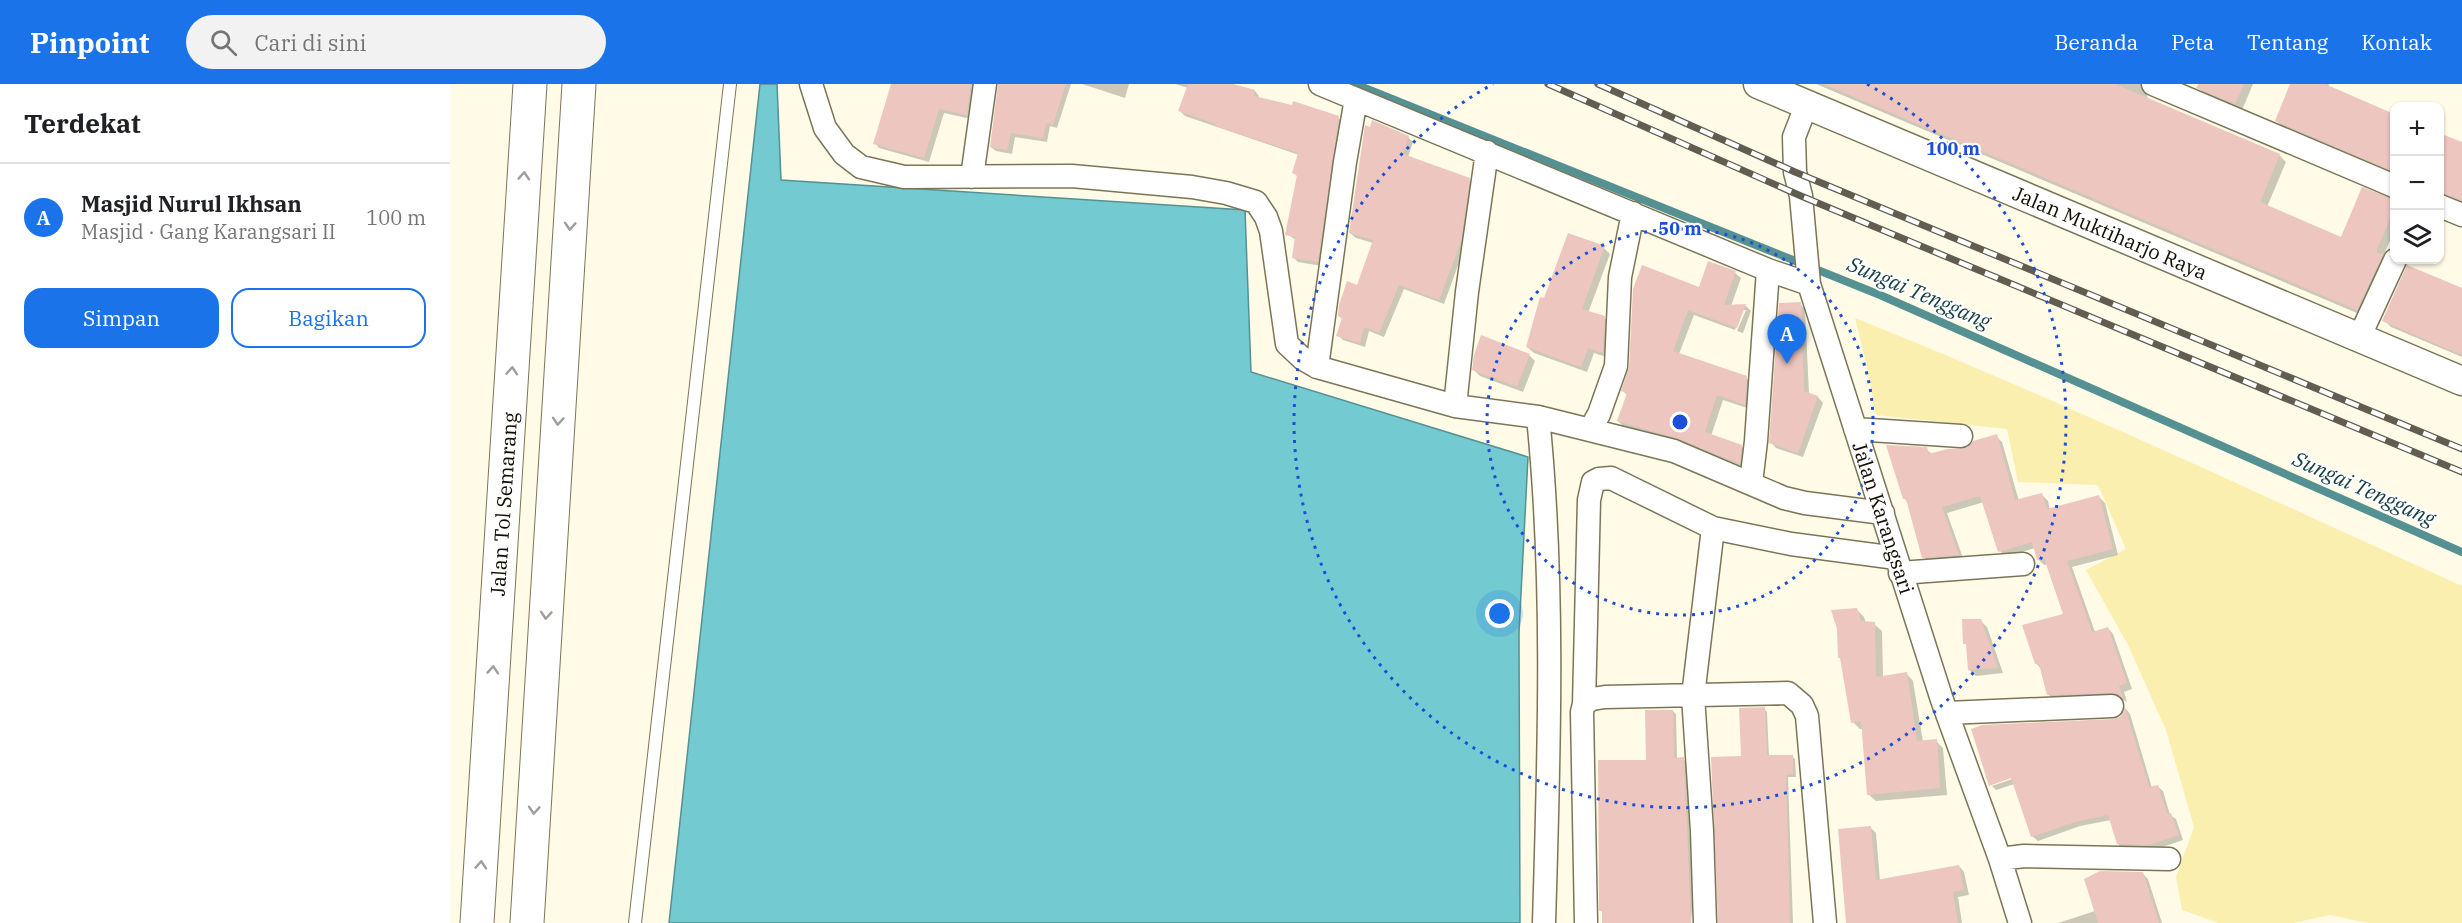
<!DOCTYPE html>
<html lang="id">
<head>
<meta charset="utf-8">
<style>
	:root { --surface:#fff; --page:#f2f2f2; --text:#202124; --muted:#757577; --line:#e0e0e0; --accent:#1a73e8 }
	body { margin:0; font-family:"IBM Plex Serif",serif; background:var(--page); color:var(--text) }
	.controls { position:absolute; right:18px; top:18px; display:grid; overflow:hidden; border-radius:12px; box-shadow:0 2px 4px #0004 }
	.controls button { width:54px; height:54px; display:grid; place-items:center; padding:0; border:0; border-bottom:2px solid var(--line); background:var(--surface); color:var(--text); font:30px sans-serif }
	.you { position:absolute; left:1050px; top:530px; width:21px; height:21px; margin:-15px; border:4px solid #fff; border-radius:50%; background:#1a73e8; box-shadow:0 0 0 9px #1a73e833 }
	.badge { display:grid; place-items:center; width:39px; height:39px; border-radius:50%; background:var(--accent); color:#fff; font-size:20px; font-weight:700 }
	.pin { position:absolute; translate:-50% -50px; filter:drop-shadow(0 2px 3px #0008) }
	.pin::after { content:''; position:absolute; top:32px; width:21px; height:18px; background:inherit; clip-path:polygon(0 0,100% 0,50% 100%) }
	.list { margin:0; padding:0; list-style:none }
	h2 { display:flex; justify-content:space-between; align-items:center; height:78px; margin:0; padding:0 24px; font-size:26px }
	h2 small { font-size:20px; font-weight:400; color:var(--muted) }
	.list li { display:grid; grid-template-columns:39px 1fr auto; gap:18px; align-items:center; box-sizing:border-box; height:108px; padding:0 24px; border-top:2px solid var(--line) }
	.list b { display:block; font-size:22px; white-space:nowrap }
	.list p { margin:0; font-size:20px; white-space:nowrap; color:var(--muted) }
	.list em { font-size:20px; font-style:normal; color:var(--muted) }
	.actions { display:flex; gap:12px; padding:18px 24px }
	.actions a { flex:1; padding:14px 0; border:2px solid var(--accent); border-radius:18px; text-align:center; font-size:21px; color:var(--accent) }
	.actions .main { background:var(--accent); color:#fff }
	.icon { flex:none; width:33px; height:33px; fill:none; stroke:currentColor; stroke-width:2; stroke-linecap:round; stroke-linejoin:round }
	.map { position:relative; flex:none; width:2012px; height:839px; overflow:hidden }
	header { display:flex; align-items:center; gap:36px; box-sizing:border-box; height:84px; padding:0 30px; background:var(--accent); color:#fff }
	header strong { font-size:28px }
	nav { display:flex; gap:33px; margin-inline-start:auto; font-size:21px }
	.search { width:420px; height:54px; background:var(--page); display:flex; align-items:center; gap:15px; box-sizing:border-box; padding:0 21px; border-radius:33px; color:var(--muted); font-size:22px }
	main { display:flex }
	aside { flex:1; background:var(--surface) }
	.map>svg:first-child { display:block }
	.green { fill:#fbefb0 }
	.water { fill:#73cad1; stroke:#559193; stroke-width:1.5 }
	.shadow { fill:#0003 }
	.lines { fill:none; stroke-linecap:round; stroke-linejoin:round }
	.stream { stroke:#559193; stroke-width:8 }
	.building { fill:#edc6c0 }
	.service-casing { stroke:#7b7557; stroke-width:14 }
	.minor-casing { stroke:#7b7557; stroke-width:25 }
	.tertiary-casing { stroke:#7b7557; stroke-width:31 }
	.motorway-casing { stroke:#7b7557; stroke-width:35 }
	.service { stroke:#fff; stroke-width:12 }
	.minor { stroke:#fff; stroke-width:22 }
	.tertiary { stroke:#fff; stroke-width:28 }
	.motorway { stroke:#fff; stroke-width:33 }
	.rail-casing { stroke:#615d50; stroke-width:7 }
	.rail { stroke:#fff; stroke-width:4.5; stroke-dasharray:14; stroke-linecap:butt }
	.oneway { stroke:#9f9e9a }
	.ring { fill:none; stroke:#1d4ed8; stroke-width:3; stroke-dasharray:3 6 }
	.labels { text-anchor:middle; stroke-width:4.5; stroke-linejoin:round; paint-order:stroke }
	.street-label { font-size:20px; fill:#100d03; stroke:#fff }
	.water-label { font-size:21px; font-style:italic; fill:#163f42; stroke:#fff }
	.centre { fill:#1d4ed8; stroke:#fff; stroke-width:3 }
	.ring-label { font-size:18px; text-anchor:middle; font-weight:bold; fill:#1d4ed8; stroke:#fff; stroke-width:4.5; stroke-linejoin:round; paint-order:stroke }
</style>
</head>
<body>
<header>
<strong>Pinpoint</strong>
<div class="search"><svg class="icon" aria-label="search" viewBox="0 0 24 24"><circle cx="10" cy="10" r="6"/><path d="M15 15l6 6"/></svg>Cari di sini</div>
<nav><a>Beranda</a><a>Peta</a><a>Tentang</a><a>Kontak</a></nav>
</header>
<main>
<aside>
<h2>Terdekat<small></small></h2>
<ul class="list">
<li><span class="badge">A</span><div><b>Masjid Nurul Ikhsan</b><p>Masjid · Gang Karangsari II</p></div><em>100 m</em></li>
</ul>
<div class="actions"><a class="main">Simpan</a><a>Bagikan</a></div>
</aside>
<div class="map">
<svg width="2012" height="839" viewBox="0 0 2012 839">
	<rect width="100%" height="100%" fill="#fffbe7"/>
	<path class="green" d="M1405,234C1610,316 1811,411 2012,502V839H1918L1880,831L1844,839H1769L1732,826L1726,793L1744,743L1716,646L1678,561L1636,486L1676,465L1648,401L1568,398L1557,345L1426,331L1417,283Z"/>
	<path class="water" d="M310,0H327L331,96L795,126L801,288L1078,373L1069,549L1070,839H219Z"/>
	<path class="shadow" d="M446,0H527L521,35L494,29L479,78L429,64L425,59Z
		M553,0H621L607,44L600,42L597,58L565,53L562,70L546,67L541,63Z
		M632,0H679L675,14Z
		M725,0H777L805,7L809,12L808,14L888,34L893,38L872,182L848,178L844,174L846,156L837,150L848,93L844,89L849,71L735,32L730,27L738,4Z
		M1366,0H1699L1696,10L1699,16L1829,71L1836,78L1817,123L1892,155L1938,116H1944V147L1933,173L1939,179L1914,232Z
		M1749,0H1803L1792,26L1755,10L1748,3Z
		M1842,0H1879L1878,3L1944,31V90L1833,43L1826,36Z
		M1990,50L2012,59V120L1990,111Z
		M958,53L963,58L958,73L1019,96L1024,101L1015,162L994,220L954,205L934,253L919,247L915,263L893,256L888,251L893,236L889,232L908,203L923,159L906,154L900,149Z
		M1154,164L1160,170L1138,229L1154,233L1160,240L1159,274L1144,269L1137,288L1084,269L1077,263L1095,216Z
		M1285,189L1291,194L1281,222H1296L1301,227L1293,249L1287,247L1296,226H1292L1285,246L1244,231L1229,270L1296,294L1302,299L1300,325L1273,316L1261,352L1291,362L1297,368L1295,385L1236,360L1174,343L1168,337L1178,312L1173,307L1250,205Z
		M2012,206V273L1941,243L1934,236Z
		M1350,220L1355,225L1359,310L1368,313L1373,319L1353,373L1326,364L1321,358Z
		M1079,271L1085,277L1073,308L1030,292L1024,286Z
		M1546,352L1552,358L1569,417L1592,411L1598,417L1600,426L1649,413L1655,419L1668,471L1622,483L1645,548L1658,544L1663,550L1682,605L1674,608L1677,618L1669,614L1604,617L1598,610L1592,586L1586,579L1615,531L1597,480L1594,481L1588,475L1585,464L1556,473L1550,467L1534,418L1497,429L1514,477L1480,479L1474,473L1459,420L1454,414L1476,365L1482,370L1517,366Z
		M1407,526L1414,533L1416,539L1424,540L1432,547L1433,593L1456,589L1463,597L1473,658L1486,657L1493,664L1497,711L1426,717L1418,710L1413,645H1410L1403,638Z
		M1530,536L1537,543L1553,589L1526,592L1519,586L1517,562L1515,559Z
		M1314,625L1317,628L1319,673L1342,672L1345,675L1346,693H1338L1343,839H1272L1293,673Z
		M1676,625L1680,630L1702,704L1707,702L1713,707L1720,731L1726,735L1733,756L1704,766L1673,765L1668,760L1661,736L1630,742L1588,757L1582,752L1564,700L1546,706L1542,702L1568,693L1567,691L1541,699V702L1522,646L1532,643L1663,637L1671,634Z
		M1223,627L1226,630L1227,675H1233L1236,678L1243,814L1241,839H1154V829L1151,827L1197,678Z
		M1420,743L1426,749L1430,797L1509,782L1514,788L1519,811L1508,813L1512,839H1398Z
		M1692,789L1698,795L1712,839H1608L1645,827Z"/>
	<g class="lines">
		<path class="stream" d="M905,0L1430,211L2012,468"/>
	</g>
	<path class="building" d="M441,0H521L517,31L489,25L474,74L423,60Z
		M548,0H616L603,41L596,39L593,54L561,49L557,66L540,63Z
		M738,0H783L805,6L804,12L842,21L843,17L889,32L868,178L842,174L845,153L835,151L847,91L842,89L848,69L765,42L766,40L728,27Z
		M1373,0H1665L1830,70L1810,118L1891,153L1912,103L1944,115V125L1926,168L1933,171L1907,226Z
		M1748,0H1794L1785,20L1746,4Z
		M1840,0H1875L1944,30V88L1825,37Z
		M922,36L959,52L953,70L1020,94L1011,157L989,216L949,201L929,249L914,243L910,259L886,252L892,234L888,232L889,221L897,197L907,201L923,156L899,149L915,41L920,43Z
		M1989,49L2012,58V116L1989,109Z
		M1118,149L1155,162L1132,225L1155,232L1153,269L1138,264L1131,283L1076,263L1090,213L1094,214Z
		M1258,177L1286,187L1274,221L1296,220L1287,244L1238,226L1223,267L1297,292L1295,321L1267,311L1255,348L1292,361L1290,380L1229,355L1167,337L1177,309L1171,307L1179,283L1183,205L1192,181L1249,203Z
		M1957,181L2012,204V271L1932,237Z
		M1351,218L1354,307L1368,312L1348,369L1319,359L1329,219Z
		M1031,251L1080,270L1067,303L1022,286L1024,271Z
		M1547,350L1565,416L1592,409L1597,425L1649,411L1663,465L1617,477L1642,548L1658,543L1677,599L1669,602L1673,614L1661,609L1597,611L1589,580H1585L1572,541L1613,530L1594,474L1587,476L1582,458L1548,468L1530,412L1492,423L1509,471L1472,474L1456,415H1453L1436,361L1477,363L1479,370L1497,365L1516,364L1523,357Z
		M1407,524L1411,537L1425,538L1426,593L1457,588L1467,657L1487,655L1490,704L1417,711L1411,637L1401,639L1390,574H1388L1387,545L1381,526Z
		M1512,535H1531L1548,584L1518,586L1516,560H1513Z
		M1315,623L1317,671H1343V690L1336,691L1340,839H1268L1261,673L1291,672L1289,624Z
		M1675,623L1699,703L1708,701L1717,730L1721,729L1729,751L1699,761L1667,760L1658,731L1625,738L1581,753L1561,694L1539,702L1521,645L1532,641L1663,635L1670,633Z
		M1195,626H1223L1224,674L1234,673L1241,839H1152V827H1149L1148,676H1196Z
		M1421,742L1426,796L1509,781L1514,806L1503,808L1508,839H1396L1388,745Z
		M1650,787L1693,788L1709,839H1648L1634,795Z"/>
	<g class="lines">
		<defs>
			<path id="service" d="M185,839L280,0"/>
			<path id="minor" d="M361,0L375,44L394,70L411,83L454,93L622,92L742,103L776,109L806,118L816,133L821,147L837,260L853,275L867,283L1005,322L1088,333L1224,367L1334,414L1355,419L1433,429
				M870,0L1318,186L1359,200
				M1703,0L1944,102
				M1356,22L1344,53L1345,88L1351,112L1359,200L1492,616L1550,775L1570,839
				M522,93L535,0
				M1990,122L2012,131
				M1909,254L1945,176
				M867,283L895,78L906,15
				M1005,322L1017,208L1037,68
				M1088,333C1105,501 1099,671 1094,839
				M1405,345L1511,352
				M1140,346L1149,330L1166,282L1170,193L1183,129
				M1301,399L1306,357L1318,186
				M1450,489L1573,480
				M1134,620L1139,416L1143,398L1149,395L1161,394L1263,444
				M1497,629L1662,622
				M1550,775L1574,772L1719,775
				M1136,839L1132,628L1134,620L1142,615L1155,613L1338,609L1352,621L1357,632L1375,839
				M1255,839L1252,747L1243,612L1263,444L1341,460L1446,474"/>
			<path id="tertiary" d="M1308,0L2012,297"/>
			<path id="motorway" d="M27,839L80,0
				M77,839L129,0"/>
		</defs>
		<use href="#service" class="service-casing"/>
		<use href="#minor" class="minor-casing"/>
		<use href="#tertiary" class="tertiary-casing"/>
		<use href="#motorway" class="motorway-casing"/>
		<use href="#service" class="service"/>
		<use href="#minor" class="minor"/>
		<use href="#tertiary" class="tertiary"/>
		<use href="#motorway" class="motorway"/>
		<defs>
			<path id="rail" d="M1098,0L1351,112L2012,388
				M1148,0L1345,88L2012,365"/>
		</defs>
		<use href="#rail" class="rail-casing"/>
		<use href="#rail" class="rail"/>
	</g>
	<defs><path id="oneway-chevron" d="M-2-3.5L2.5 0L-2 3.5" fill="none" stroke-width="1.6" stroke-linecap="round" stroke-linejoin="round" transform="scale(1.5)"/></defs>
	<g class="oneway">
		<use href="#oneway-chevron" transform="translate(74 92) rotate(-86)"/>
		<use href="#oneway-chevron" transform="translate(120 142) rotate(94)"/>
		<use href="#oneway-chevron" transform="translate(62 287) rotate(-86)"/>
		<use href="#oneway-chevron" transform="translate(108 337) rotate(94)"/>
		<use href="#oneway-chevron" transform="translate(96 531) rotate(94)"/>
		<use href="#oneway-chevron" transform="translate(43 586) rotate(-86)"/>
		<use href="#oneway-chevron" transform="translate(84 726) rotate(94)"/>
		<use href="#oneway-chevron" transform="translate(31 781) rotate(-86)"/>
	</g>
	<g class="ring">
		<circle cx="1230" cy="338" r="193"/>
		<path d="M1417 0A386 386 0 1 1 1043 0"/>
	</g>
	<g class="labels">
		<g class="street-label">
			<text transform="translate(1660 149) rotate(23)" y="7">Jalan Muktiharjo Raya</text>
			<text transform="translate(54 420) rotate(-86)" y="7">Jalan Tol Semarang</text>
			<text transform="translate(1433 434) rotate(72)" y="7">Jalan Karangsari</text>
		</g>
		<g class="water-label">
			<text transform="translate(1469 209) rotate(23)" y="7">Sungai Tenggang</text>
			<text transform="translate(1914 405) rotate(24)" y="7">Sungai Tenggang</text>
		</g>
	</g>
	<circle cx="1230" cy="338" r="9" class="centre"/>
	<g class="ring-label">
		<text x="1503" y="71">100 m</text>
		<text x="1230" y="151">50 m</text>
	</g>
</svg>
<div class="controls">
<button>+</button>
<button>−</button>
<button><svg class="icon" aria-label="layers" viewBox="0 0 24 24"><path d="M12 4l9 5-9 5-9-5zM3 14l9 5 9-5"/></svg></button>
</div>
<div class="you"></div>
<div class="pin badge" style="left:1337px;top:280px">A</div>
</div>
</main>
</body>
</html>
